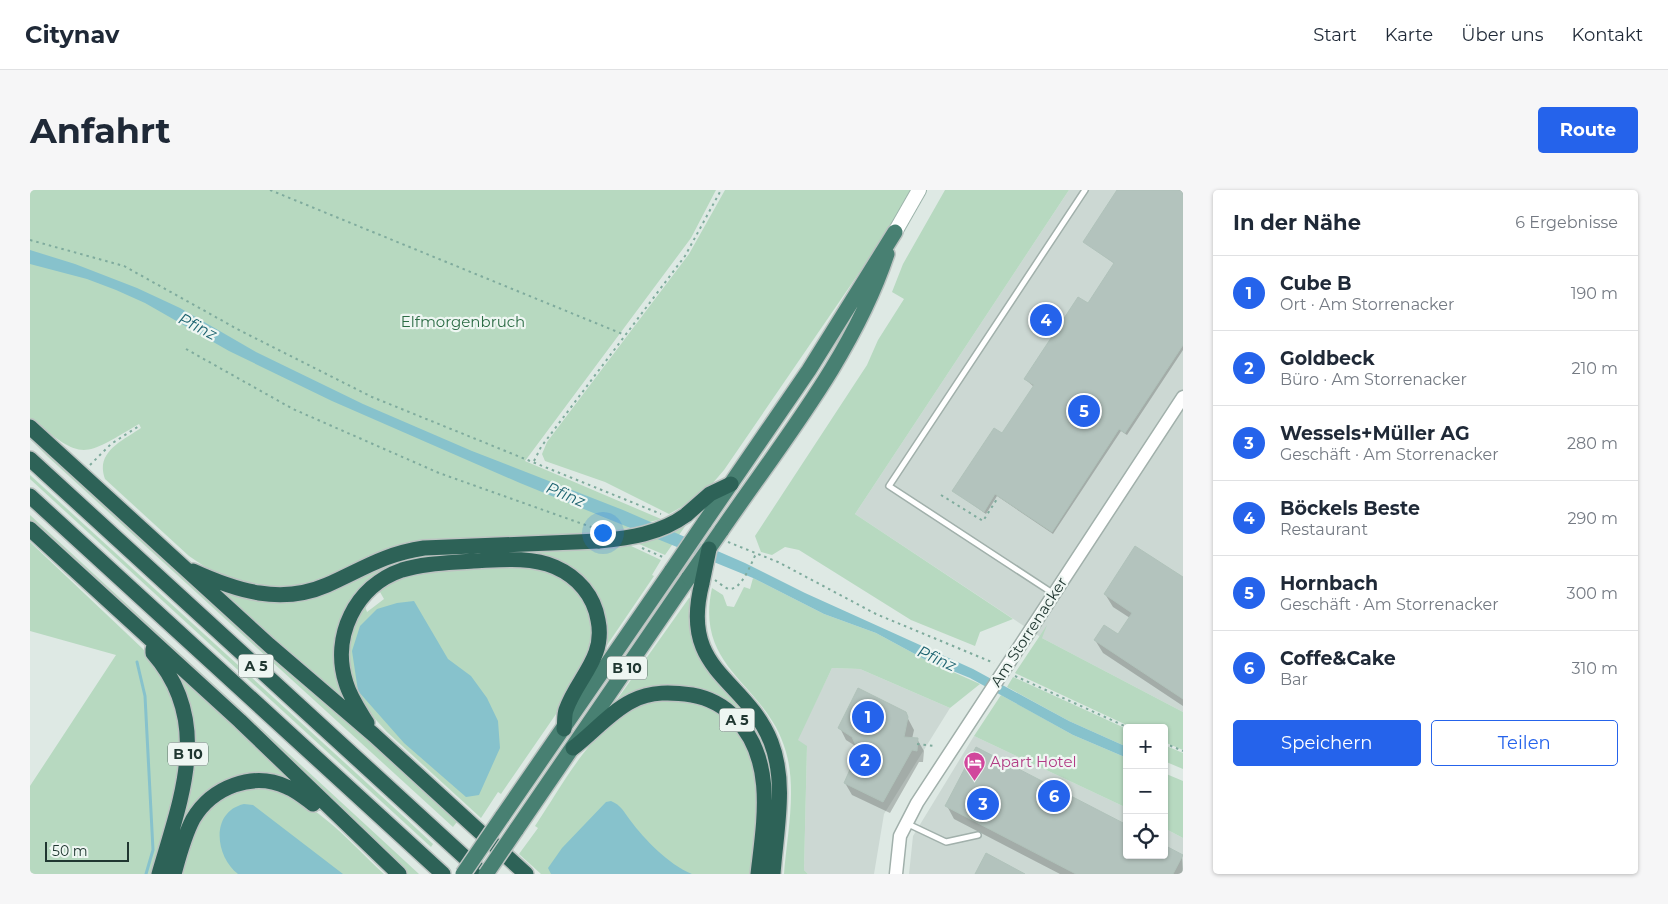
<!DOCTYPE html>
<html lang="de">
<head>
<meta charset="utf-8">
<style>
	:root { --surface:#fff; --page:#f6f6f7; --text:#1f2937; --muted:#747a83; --line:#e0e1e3; --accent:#2563eb }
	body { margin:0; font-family:Montserrat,sans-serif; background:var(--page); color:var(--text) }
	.controls { position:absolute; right:15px; bottom:15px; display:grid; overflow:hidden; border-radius:5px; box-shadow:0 1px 4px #0004 }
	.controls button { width:45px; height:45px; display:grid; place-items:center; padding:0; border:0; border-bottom:1px solid var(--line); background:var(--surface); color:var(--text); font:25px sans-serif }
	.scale { position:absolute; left:15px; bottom:12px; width:84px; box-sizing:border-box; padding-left:5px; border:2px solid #203731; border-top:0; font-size:14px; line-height:18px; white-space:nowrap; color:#203731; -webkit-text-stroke:4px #eef6f2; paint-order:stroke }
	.you { position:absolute; left:572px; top:342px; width:18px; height:18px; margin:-12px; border:4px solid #fff; border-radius:50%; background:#1a73e8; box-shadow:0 0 0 8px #1a73e833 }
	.badge { display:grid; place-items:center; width:32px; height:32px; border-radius:50%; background:var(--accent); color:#fff; font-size:16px; font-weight:700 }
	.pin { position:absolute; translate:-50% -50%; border:2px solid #fff; box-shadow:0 1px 5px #0006 }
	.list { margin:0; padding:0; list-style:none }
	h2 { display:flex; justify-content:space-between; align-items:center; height:65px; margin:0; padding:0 20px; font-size:21px }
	h2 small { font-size:16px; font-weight:400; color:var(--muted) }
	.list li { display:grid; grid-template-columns:32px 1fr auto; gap:15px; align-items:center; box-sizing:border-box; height:75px; padding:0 20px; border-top:1px solid var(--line) }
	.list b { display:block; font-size:19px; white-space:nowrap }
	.list p { margin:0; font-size:16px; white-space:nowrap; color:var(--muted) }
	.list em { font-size:16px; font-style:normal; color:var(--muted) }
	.actions { display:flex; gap:10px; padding:15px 20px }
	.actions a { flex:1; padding:11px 0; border:1px solid var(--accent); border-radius:5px; text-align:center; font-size:18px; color:var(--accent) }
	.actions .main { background:var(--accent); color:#fff }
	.icon { flex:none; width:28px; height:28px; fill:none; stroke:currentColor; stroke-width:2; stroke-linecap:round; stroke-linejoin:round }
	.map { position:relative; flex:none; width:1153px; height:684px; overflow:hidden; border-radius:5px }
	header { display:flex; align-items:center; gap:30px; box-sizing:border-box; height:70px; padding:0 25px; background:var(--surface); border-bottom:1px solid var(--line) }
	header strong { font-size:24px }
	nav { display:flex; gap:28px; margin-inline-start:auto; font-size:18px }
	.intro { display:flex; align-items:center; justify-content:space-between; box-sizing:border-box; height:120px; padding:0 30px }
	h1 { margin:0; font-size:35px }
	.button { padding:12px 22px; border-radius:5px; background:var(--accent); color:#fff; font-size:18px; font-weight:700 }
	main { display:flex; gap:30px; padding:0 30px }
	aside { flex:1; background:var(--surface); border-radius:5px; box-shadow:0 1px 4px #0004 }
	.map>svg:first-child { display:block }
	.built { fill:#ccd8d3 }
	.green { fill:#b7d9c0 }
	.water { fill:#87c2cc }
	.shadow { fill:#0003 }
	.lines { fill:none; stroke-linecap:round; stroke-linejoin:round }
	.stream { stroke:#87c2cc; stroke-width:3 }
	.building { fill:#b3c3bd; stroke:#b0c2ba }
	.service-casing { stroke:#a1b0ab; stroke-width:8 }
	.tertiary-casing { stroke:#a1b0ab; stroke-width:15 }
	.secondary-casing { stroke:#9db4ab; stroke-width:16 }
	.trunk-casing { stroke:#bcc3c1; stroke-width:18 }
	.motorway-casing { stroke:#bcc3c1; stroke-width:18 }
	.path { stroke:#7fab9d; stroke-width:2; stroke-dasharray:2.5 4; stroke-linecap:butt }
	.service { stroke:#fff; stroke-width:5 }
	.tertiary { stroke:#fff; stroke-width:12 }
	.secondary { stroke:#fff; stroke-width:14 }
	.trunk { stroke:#488072; stroke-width:15 }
	.motorway { stroke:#2d6257; stroke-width:15 }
	.trunk-bridge-casing { stroke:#bcc3c1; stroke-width:18; stroke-linecap:butt }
	.motorway-bridge-casing { stroke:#bcc3c1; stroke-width:18; stroke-linecap:butt }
	.trunk-bridge { stroke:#488072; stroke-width:15 }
	.motorway-bridge { stroke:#2d6257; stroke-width:15 }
	.labels { text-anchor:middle; stroke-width:4.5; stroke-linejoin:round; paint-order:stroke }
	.shield { fill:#eef6f2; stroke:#5e706b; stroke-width:1 }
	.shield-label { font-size:14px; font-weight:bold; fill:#203731 }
	.park-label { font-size:15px; fill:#2c6c45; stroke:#eef6f2 }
	.street-label { font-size:15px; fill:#203731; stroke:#eef6f2 }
	.hotel-label { font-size:15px; fill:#b23c85; stroke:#eef6f2; text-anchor:start }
	.water-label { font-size:16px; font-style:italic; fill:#1d6370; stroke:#eef6f2 }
</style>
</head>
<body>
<header>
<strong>Citynav</strong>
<nav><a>Start</a><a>Karte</a><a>Über uns</a><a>Kontakt</a></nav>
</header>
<div class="intro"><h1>Anfahrt</h1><a class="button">Route</a></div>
<main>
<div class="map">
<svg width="1153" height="684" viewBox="0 0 1153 684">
	<rect width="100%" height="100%" fill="#dee9e4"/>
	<path class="built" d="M1039,0H1153V522L1012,448L825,324Z
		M802,478L830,479L920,518L854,624L844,684H778L774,680L777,557L767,550Z
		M944,546L1097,618V665H1134V638L1153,648V684H879L883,646Z"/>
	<path class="green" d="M0,0H686L661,48L495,271L631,329L586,341L376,354L342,365L299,388L269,398H226L187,385L159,366L75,289C65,262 92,251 111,238L109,234C51,268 54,271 0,228Z
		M695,0H881L853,48L694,280L676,301L657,317L655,315L639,324L575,292L515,271L512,264L517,252L659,64Z
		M915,0H1039L825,324L983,429L950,442L945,456L881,430L769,360L755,357L742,365L731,362L725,346L837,175L848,150L874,109L862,102L873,74Z
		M0,242L430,628L423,637L17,266L0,249Z
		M0,285L373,626L403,654L401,657L0,289Z
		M0,325L389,684H375L0,333Z
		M656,335L635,365L609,354L630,347Z
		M0,352L113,459L140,495L151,532L150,584L123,684H0V596L86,465L0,441Z
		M599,355L631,370L622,385L624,386L573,461L575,452L536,376L385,370L316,421L315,511L257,464L181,393L211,406L326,387L383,365L560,356L561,359Z
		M462,375L515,378L546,397L562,425V459L544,498L473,601L471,604L468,602L451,628L357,542L337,520L325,501L319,481V449L334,413L337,422L354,409L350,402L346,404L344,402L381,383Z
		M723,388L794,424L846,443L896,470L950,494L920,518L830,479L802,478L768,550L777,556L774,680L778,684H754C757,645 767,600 756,562C737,493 664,481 682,398L693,405L697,416L704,417L714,397L720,399Z
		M659,408L662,409L663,442L737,555L744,605L738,684H733L723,539L704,519L677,503L581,518Z
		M1017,435L1012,448L1153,522V560L1134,552V538H1103L985,483Z
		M141,478L182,512L261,591C237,589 210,582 188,595L147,650L159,595Z
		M983,487L1097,539V557L1039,531L977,497Z
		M971,505L1043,545L1097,568V618L944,546Z
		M654,509C664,512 675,514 683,519C741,554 727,627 722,684H511L489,664L508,638L505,636C534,593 565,531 616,512C627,508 643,510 654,509Z
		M1134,555L1153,563V579L1134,571Z
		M1134,583L1153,591V648L1134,638Z
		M227,597C279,602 317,650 354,684H150C159,656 169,615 200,603C208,600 218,599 227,597Z"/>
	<path class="water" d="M0,60L45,74L107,98L150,118L226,162L333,214L442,261L593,320L715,373L775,403L943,479L1039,531L1097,557V568L1043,545L940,488L896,470L846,443L794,424L723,388L490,293L302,211L199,161L115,113L86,100L57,89L0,74Z
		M384,411L418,469L441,486L457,508L468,531L470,558L449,605L436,607L374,553L328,501L322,461L330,436L347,419L367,413Z
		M581,611C591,615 594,622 600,630C615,650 638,674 662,684H521L518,678L532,658L576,612Z
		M214,614L223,615L313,684H208C185,666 180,622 214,614Z"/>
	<path class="shadow" d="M1089,0H1153V160L1097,245L1091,241L1023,344L967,306L956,324L924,301L972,245L1004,197L995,189L1058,115L1085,74L1055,52Z
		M1106,358L1153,389V516L1073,463L1065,450L1089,446L1100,428L1083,417L1075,404Z
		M875,523L884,540L882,549H887L894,561L893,572H889L860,623L822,605L815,593L823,576L827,557L816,550L810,538Z
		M917,616L1097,665L1152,666L1153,684H1030L924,629Z"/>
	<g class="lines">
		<path class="stream" d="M107,472L115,506L123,660L116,684"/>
	</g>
	<path class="building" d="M1087,0H1153V155L1095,243L1089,239L1022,342L965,304L954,322L922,301L964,238L972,243L1004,195L994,189L1048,107L1058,113L1084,73L1053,52Z
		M1105,356L1153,387V509L1064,450L1074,435L1088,444L1102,423L1074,404Z
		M828,498L876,522L878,527L874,547L888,548L887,561L882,560L853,612L814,593L822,575L826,556L822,547L808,538Z
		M946,557L1097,635V665H1134V655L1153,665L1143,684H1046L915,616Z
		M956,663L995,684H945Z"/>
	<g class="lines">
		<defs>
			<path id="service" d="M1024,404L859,296L1055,0
				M878,634L916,652L948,645"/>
			<path id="tertiary" d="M866,684L870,646L887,613L1153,207"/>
			<path id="secondary" d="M865,42L889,0"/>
			<path id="trunk" d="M674,333L779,180L865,42
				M691,341C751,253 823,166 857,64
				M472,627L642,380
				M486,640L659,387"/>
			<path id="motorway" d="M0,237L239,455L344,545L496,684
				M0,269L453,684
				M0,306L413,684
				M656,325L680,304L701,294
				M0,339L210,531L369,684
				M163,381C207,401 251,415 297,395C333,379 354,364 394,358L569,351
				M672,393C649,482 715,487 741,552C757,593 746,641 743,684
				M123,459V463C183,531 151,608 129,684
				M337,533C329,520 320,507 316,493C301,447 325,396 372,380C395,373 419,373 443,371C469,370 500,366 525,377C548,387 564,406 568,430C576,468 547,488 536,520C534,526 535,533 534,539
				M543,558C563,543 580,522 602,511C621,501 642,502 662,505C679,508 694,516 705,528C746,569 734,632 728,684
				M144,684C149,666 154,646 163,629C182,597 223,581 257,597C267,601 275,608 283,614"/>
		</defs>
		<use href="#service" class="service-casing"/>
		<use href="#tertiary" class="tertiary-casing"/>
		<use href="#secondary" class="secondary-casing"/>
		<use href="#trunk" class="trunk-casing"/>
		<use href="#motorway" class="motorway-casing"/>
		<path class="path" d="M240,0L595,145
			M0,50L94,76L209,140L342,207L631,324
			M156,159L263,219L409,283L564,338
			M504,271L511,257L655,66L691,0
			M60,275L81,254L109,236
			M911,305L953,331L967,309
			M698,352L748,372L846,424L964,473
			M612,358L635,368
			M685,390C689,393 695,398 699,399C712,400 721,373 726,364
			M985,486L1099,538
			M1134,553L1153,561
			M887,554L904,556"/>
		<use href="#service" class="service"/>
		<use href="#tertiary" class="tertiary"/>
		<use href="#secondary" class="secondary"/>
		<use href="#trunk" class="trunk"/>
		<use href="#motorway" class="motorway"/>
		<defs>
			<path id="trunk-bridge" d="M642,380L674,333
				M659,387L691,341
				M433,684L472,627
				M456,684L486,640"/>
			<path id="motorway-bridge" d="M569,351C599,348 630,344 656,325
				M672,393L679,359"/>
		</defs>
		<use href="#trunk-bridge" class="trunk-bridge-casing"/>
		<use href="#motorway-bridge" class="motorway-bridge-casing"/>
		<use href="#trunk-bridge" class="trunk-bridge"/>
		<use href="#motorway-bridge" class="motorway-bridge"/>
	</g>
	<defs>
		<symbol id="hotel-pin" viewBox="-11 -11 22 30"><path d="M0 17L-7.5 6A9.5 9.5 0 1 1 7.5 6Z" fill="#d1479c" stroke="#eef6f2"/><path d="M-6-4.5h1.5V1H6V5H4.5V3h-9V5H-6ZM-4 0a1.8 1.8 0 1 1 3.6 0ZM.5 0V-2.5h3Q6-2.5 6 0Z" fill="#fff"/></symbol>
	</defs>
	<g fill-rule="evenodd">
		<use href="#hotel-pin" x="932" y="560" width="25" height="34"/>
	</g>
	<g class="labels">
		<g class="shield">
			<rect x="208.5" y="464.5" width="35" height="23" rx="4"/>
			<rect x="577" y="466.5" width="40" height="23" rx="4"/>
			<rect x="689.5" y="518.5" width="35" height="23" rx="4"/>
			<rect x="138" y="552.5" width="40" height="23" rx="4"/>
		</g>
		<g class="shield-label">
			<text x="226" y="481">A 5</text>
			<text x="597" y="483">B 10</text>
			<text x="707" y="535">A 5</text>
			<text x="158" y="569">B 10</text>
		</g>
		<g class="park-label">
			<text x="433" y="137">Elfmorgenbruch</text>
		</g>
		<g class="street-label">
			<text transform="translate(999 442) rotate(-57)" y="5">Am Storrenacker</text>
		</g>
		<g class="hotel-label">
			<text x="960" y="577">Apart Hotel</text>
		</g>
		<g class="water-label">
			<text transform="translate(168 136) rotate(27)" y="6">Pfinz</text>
			<text transform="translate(536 304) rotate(23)" y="6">Pfinz</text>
			<text transform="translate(907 468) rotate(24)" y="6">Pfinz</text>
		</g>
	</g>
</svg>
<div class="controls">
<button>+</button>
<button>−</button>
<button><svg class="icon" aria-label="locate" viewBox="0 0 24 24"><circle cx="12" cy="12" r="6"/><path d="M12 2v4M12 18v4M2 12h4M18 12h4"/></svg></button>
</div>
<div class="scale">50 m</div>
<div class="you"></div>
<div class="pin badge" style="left:838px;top:527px">1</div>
<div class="pin badge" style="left:835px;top:570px">2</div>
<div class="pin badge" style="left:953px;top:614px">3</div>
<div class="pin badge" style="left:1016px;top:130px">4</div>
<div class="pin badge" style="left:1054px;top:221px">5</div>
<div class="pin badge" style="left:1024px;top:606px">6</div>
</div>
<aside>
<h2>In der Nähe<small>6 Ergebnisse</small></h2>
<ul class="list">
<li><span class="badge">1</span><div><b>Cube B</b><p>Ort · Am Storrenacker</p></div><em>190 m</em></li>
<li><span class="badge">2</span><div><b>Goldbeck</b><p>Büro · Am Storrenacker</p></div><em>210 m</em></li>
<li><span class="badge">3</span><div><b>Wessels+Müller AG</b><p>Geschäft · Am Storrenacker</p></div><em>280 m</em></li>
<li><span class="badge">4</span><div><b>Böckels Beste</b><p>Restaurant</p></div><em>290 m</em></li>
<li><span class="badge">5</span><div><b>Hornbach</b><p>Geschäft · Am Storrenacker</p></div><em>300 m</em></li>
<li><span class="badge">6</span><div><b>Coffe&amp;Cake</b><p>Bar</p></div><em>310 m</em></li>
</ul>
<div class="actions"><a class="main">Speichern</a><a>Teilen</a></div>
</aside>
</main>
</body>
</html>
